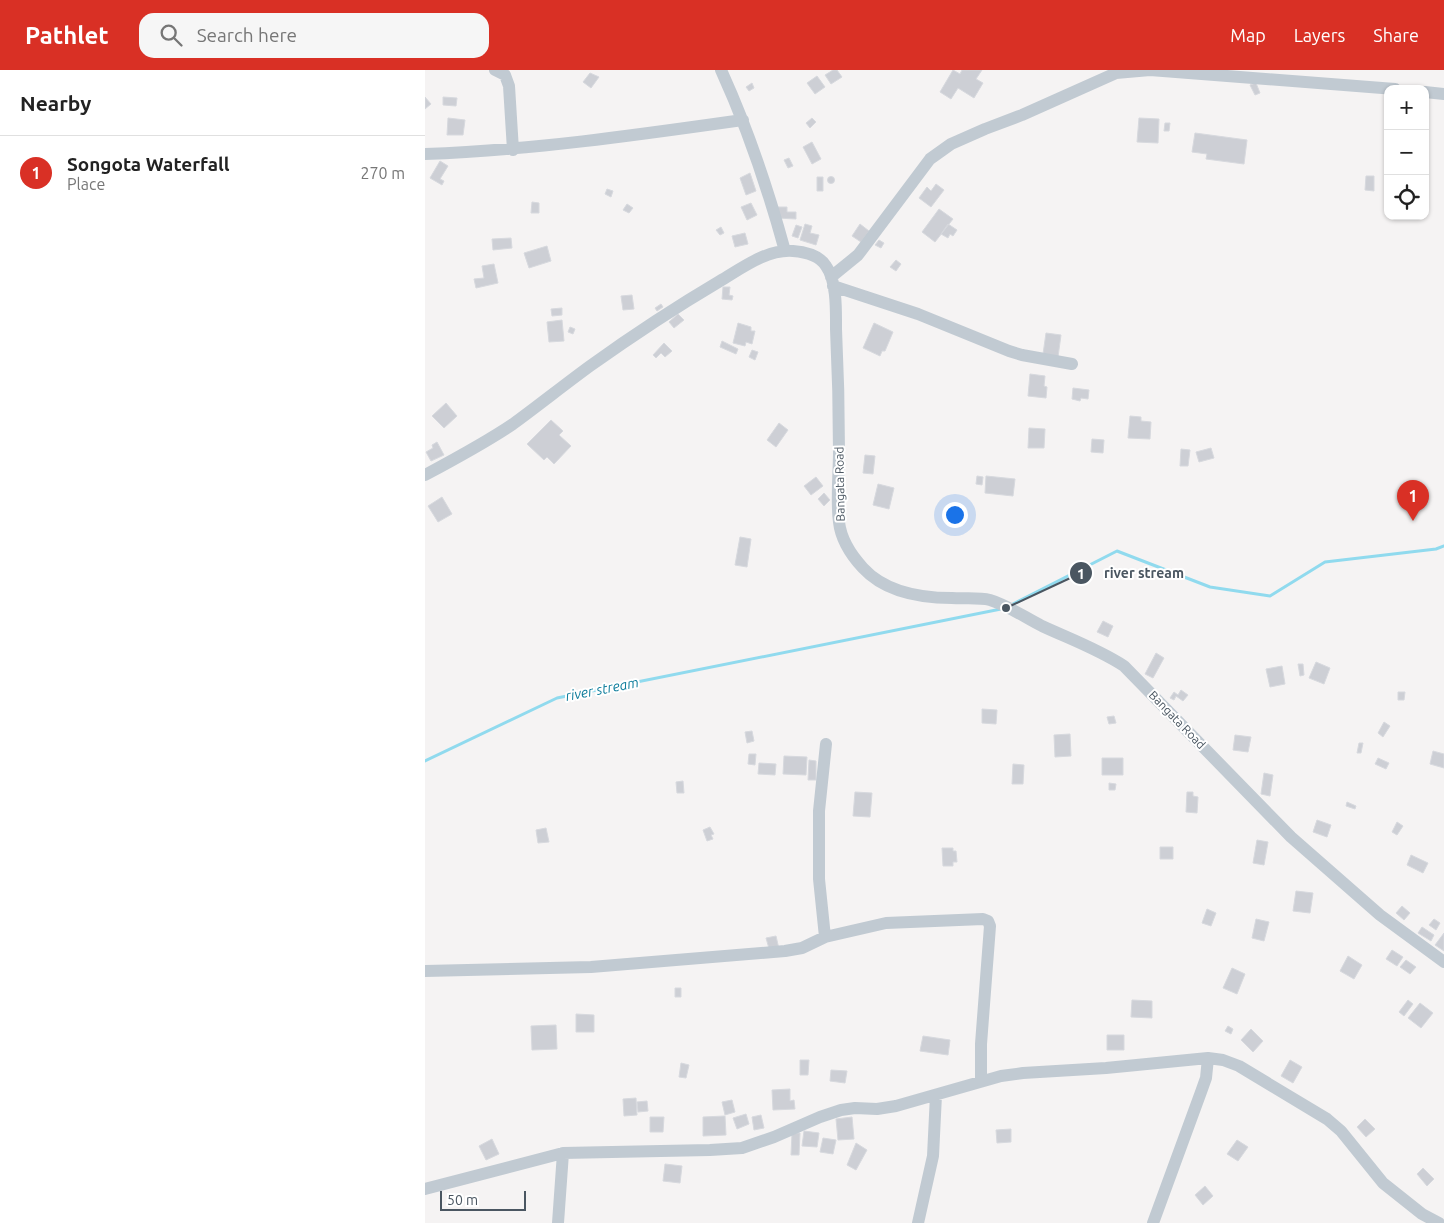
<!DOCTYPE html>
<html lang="en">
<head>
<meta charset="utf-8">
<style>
	:root { --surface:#fff; --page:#f6f6f6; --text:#222; --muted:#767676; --line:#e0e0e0; --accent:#d93025 }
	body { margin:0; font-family:Ubuntu,sans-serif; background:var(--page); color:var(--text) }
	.controls { position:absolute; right:15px; top:15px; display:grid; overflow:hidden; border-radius:10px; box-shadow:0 1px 4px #0004 }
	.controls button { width:45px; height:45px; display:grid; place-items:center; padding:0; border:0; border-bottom:1px solid var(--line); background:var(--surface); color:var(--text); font:25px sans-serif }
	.scale { position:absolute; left:15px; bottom:12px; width:86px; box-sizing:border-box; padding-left:5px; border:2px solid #4a5661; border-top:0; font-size:14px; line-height:18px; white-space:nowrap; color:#4a5661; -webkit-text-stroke:4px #fff; paint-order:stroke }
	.you { position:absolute; left:529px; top:444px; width:18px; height:18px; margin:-12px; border:4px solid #fff; border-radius:50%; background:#1a73e8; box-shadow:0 0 0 8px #1a73e833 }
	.badge { display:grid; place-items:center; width:32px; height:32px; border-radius:50%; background:var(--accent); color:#fff; font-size:16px; font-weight:700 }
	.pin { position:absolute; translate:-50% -41px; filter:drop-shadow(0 1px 2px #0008) }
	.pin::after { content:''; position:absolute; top:26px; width:18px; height:15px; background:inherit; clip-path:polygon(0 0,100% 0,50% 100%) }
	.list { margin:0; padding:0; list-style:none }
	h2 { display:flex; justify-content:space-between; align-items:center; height:65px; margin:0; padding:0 20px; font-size:21px }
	h2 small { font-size:16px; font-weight:400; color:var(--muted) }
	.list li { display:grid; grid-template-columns:32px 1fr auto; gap:15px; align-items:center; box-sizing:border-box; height:75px; padding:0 20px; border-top:1px solid var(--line) }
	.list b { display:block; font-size:19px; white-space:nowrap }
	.list p { margin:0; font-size:16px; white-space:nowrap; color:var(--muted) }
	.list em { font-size:16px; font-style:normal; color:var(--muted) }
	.icon { flex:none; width:28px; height:28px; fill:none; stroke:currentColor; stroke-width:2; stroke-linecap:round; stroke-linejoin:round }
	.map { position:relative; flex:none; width:1019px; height:1153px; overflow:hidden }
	header { display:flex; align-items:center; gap:30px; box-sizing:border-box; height:70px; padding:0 25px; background:var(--accent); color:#fff }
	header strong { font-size:24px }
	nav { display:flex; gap:28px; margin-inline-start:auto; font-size:18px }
	.search { width:350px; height:45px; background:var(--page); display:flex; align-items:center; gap:12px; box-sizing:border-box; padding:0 18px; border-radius:15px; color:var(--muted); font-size:19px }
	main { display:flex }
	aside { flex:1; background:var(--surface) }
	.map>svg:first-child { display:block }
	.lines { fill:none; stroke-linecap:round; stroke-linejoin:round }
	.stream { stroke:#90daee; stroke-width:3 }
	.building { fill:#cdcfd5; stroke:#d7d9de }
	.minor { stroke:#c1cad2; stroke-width:12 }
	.labels { text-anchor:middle; stroke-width:4; stroke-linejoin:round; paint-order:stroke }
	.street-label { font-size:12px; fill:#4a5661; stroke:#fff }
	.water-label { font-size:14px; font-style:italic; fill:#0c7c9b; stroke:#fff }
	.leader { fill:none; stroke:#4a5661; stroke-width:2 }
	.callout-dot { fill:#4a5661; stroke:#fff; stroke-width:2 }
	.mark-label { font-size:15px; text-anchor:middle; font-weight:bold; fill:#fff }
	.callout-label { font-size:14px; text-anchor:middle; font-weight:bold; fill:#4a5661; stroke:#fff; stroke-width:4; stroke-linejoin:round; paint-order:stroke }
</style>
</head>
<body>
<header>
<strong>Pathlet</strong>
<div class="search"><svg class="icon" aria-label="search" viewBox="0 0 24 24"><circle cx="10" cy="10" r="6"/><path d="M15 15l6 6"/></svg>Search here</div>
<nav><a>Map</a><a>Layers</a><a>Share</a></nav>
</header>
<main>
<aside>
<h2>Nearby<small></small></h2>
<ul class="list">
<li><span class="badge">1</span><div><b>Songota Waterfall</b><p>Place</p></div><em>270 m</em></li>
</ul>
</aside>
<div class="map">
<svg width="1019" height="1153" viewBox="0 0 1019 1153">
	<rect width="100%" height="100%" fill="#f5f3f3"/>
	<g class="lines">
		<path class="stream" d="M586,535L692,481L785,517L845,526L900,492L1011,479L1019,476
			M0,691L132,628L576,539"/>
	</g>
	<path class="building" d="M408,0H412L417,7L406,14L400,5Z
		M528,0L535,4L537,0H557L551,9L558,13L549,28L533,18L526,29L515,22Z
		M165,3L174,7L166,18L158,12Z
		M392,6L400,17L390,24L382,13Z
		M327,13L329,18L324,21L321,17Z
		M831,13L835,23L830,25L825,15Z
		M0,27L6,34L0,39Z
		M18,27L32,28L31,36L18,35Z
		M23,48L40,50L38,65H22Z
		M387,48L391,52L385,58L381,53Z
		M714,48L734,49L733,73L712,72Z
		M740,53H745L744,61H739Z
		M770,63L822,70L819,94L781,89L782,84L767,82Z
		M387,72L396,89L387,94L378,77Z
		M364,88L368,96L363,98L359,90Z
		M15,91L23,96L15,109L19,111L17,115L5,108Z
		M325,103L331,121L321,125L315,108Z
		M941,106H949V121L940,120Z
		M402.5 110a3.5 3.5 0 1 1 7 0a3.5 3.5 0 1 1-7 0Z
		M392,107H398V121H392Z
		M511,114L519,120L506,137L494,128L502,117L506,121Z
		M182,119L188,121L186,127L180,124Z
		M107,132L114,133V143H106Z
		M326,133L332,145L322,150L316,137Z
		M202,134L208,138L204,143L198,140Z
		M352,137H362V142H371V149L352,148Z
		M514,139L528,149L510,172L497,162Z
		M380,154L387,156L385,163L394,165L391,175L375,170Z
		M435,154L444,161L436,172L427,166Z
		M523,154L532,160L528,166L525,164L523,168L516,164Z
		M371,155L377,157L373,168L367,166Z
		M296,157L299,163L295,165L291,160Z
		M320,163L323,174L310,177L307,166Z
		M86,168L87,178L68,180L67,169Z
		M454,170L459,173L456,178L450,175Z
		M122,176L126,191L104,198L99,183Z
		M471,190L476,194L471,201L465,197Z
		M69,194L73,213L51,218L49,209L59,208L57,196Z
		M298,217H305L304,225L308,226L307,230L297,229Z
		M207,225L209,239L198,240L196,226Z
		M236,234L238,237L232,241L230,238Z
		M137,238V245L127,246L126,239Z
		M253,244L259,250L249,258L244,252Z
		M137,250L139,271L124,272L122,252Z
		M313,253L326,257V261H330L327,274L321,272L320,276L308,273Z
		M449,253L468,262L460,281H457L455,286L438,278Z
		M145,257L150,259L148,264L143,262Z
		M621,263L636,265L633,287L618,284Z
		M297,271L313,279L311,284L295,277Z
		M239,273L247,281L240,287L236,283L231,288L228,285Z
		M327,280L333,282L330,290L324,287Z
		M605,304L620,306L619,316L622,317L621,328L603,326Z
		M648,318L664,320L663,329L656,328L655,331L647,329Z
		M21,333L32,346L19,358L7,346Z
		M705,346L716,347V351L726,352L725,369L703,368Z
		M126,350L138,361L134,365L146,376L129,394L122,387L119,390L102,374Z
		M354,353L363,360L351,377L342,370Z
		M604,358L620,359L619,378H603Z
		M667,369L679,370L678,383L666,382Z
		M12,372L19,385L6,391L1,382L8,378L7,375Z
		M786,378L789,388L774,392L771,382Z
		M756,379L765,380L763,396H755Z
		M440,385L450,386L448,404L438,403Z
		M552,406L558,407L557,415L551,414Z
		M561,406L590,409L588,426L560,423Z
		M391,407L398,416L386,425L379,416Z
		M453,414L469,418L464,439L448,435Z
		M399,423L405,430L399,436L393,429Z
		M17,427L27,444L13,452L3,436Z
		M315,467L326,469L322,497L310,495Z
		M678,551L688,556L683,567L672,562Z
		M731,583L739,588L728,608L720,604Z
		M891,592L905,598L899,614L884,608Z
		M873,594H878L879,605L875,606Z
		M857,596L860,614L845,617L841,599Z
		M756,620L763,625L758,631L751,626L749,630L745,628L749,622L753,625Z
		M973,622H980L979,630H973Z
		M557,639L572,640L571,654L557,653Z
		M689,646L691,653L684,654L682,647Z
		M959,652L965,656L958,667L953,663Z
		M327,661L329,671L322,673L320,662Z
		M645,664L646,686L630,687L629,665Z
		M810,665L826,667L823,682L808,680Z
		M934,673H938L936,683H932Z
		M1008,681L1019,684V698L1005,694Z
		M324,684H331L330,695L323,694Z
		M359,686L382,687L381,705L358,704Z
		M677,688H698V705H677Z
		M953,688L964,693L961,699L950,694Z
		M384,690L391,691V710H383Z
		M334,693L351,694L350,705L333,704Z
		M588,694L599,695L598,714H587Z
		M839,703L848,705L845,726L836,724Z
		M258,711L259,723H252L251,712Z
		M684,713L691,714L690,720H684Z
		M430,722L447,723L445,747L428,746Z
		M762,722H768V726L773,727L772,743L761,742Z
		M922,732L931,736L930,739L921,736Z
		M892,750L906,755L902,767L888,762Z
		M972,752L978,756L972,765L967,762Z
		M285,757L289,764L286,765L288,769L282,771L278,760Z
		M121,758L124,772L113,773L111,760Z
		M832,770L843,772L839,795L828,793Z
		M735,777H748V789H735Z
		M517,778H528V781H531L532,792H528V796H518Z
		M986,785L1003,793L998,803L982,795Z
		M871,821L888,823L885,843L868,841Z
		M977,836L985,843L979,850L971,843Z
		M782,839L791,843L786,856L777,853Z
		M831,849L844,852L839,871L827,868Z
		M1009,849L1015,853L1011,860L1004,855Z
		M997,857L1009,865L1006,871L993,863Z
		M1019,863V881L1010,875Z
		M351,866L354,879L345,882L341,868Z
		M967,880L978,887L972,896L961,889Z
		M923,886L937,895L929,909L915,901Z
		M981,890L991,897L985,904L975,897Z
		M807,898L820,904L812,924L798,918Z
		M250,918H256V927H250Z
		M707,930L727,931V948L706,947Z
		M983,930L988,934L979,946L974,942Z
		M995,933L1008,943L996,958L983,948Z
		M151,944L169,945V962H151Z
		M131,955L132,979L107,980L106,956Z
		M803,956L808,959L806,964L800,961Z
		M826,959L838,971L828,982L816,970Z
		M682,965H699V980H682Z
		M498,966L525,970L523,985L495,981Z
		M375,990H384L383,1005H375Z
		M865,990L877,997L868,1013L856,1006Z
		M256,993L264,995L261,1008L254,1007Z
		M406,1000L422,1001L420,1013L405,1011Z
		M365,1019V1031L369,1030L370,1039L348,1040L347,1020Z
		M211,1028L212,1045L199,1046L198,1029Z
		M307,1030L310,1042L300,1045L297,1032Z
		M222,1031L223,1041L213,1042L212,1032Z
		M321,1044L324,1054L312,1059L308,1048Z
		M336,1045L339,1058L329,1060L327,1047Z
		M300,1046L301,1065L278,1066V1047Z
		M225,1047H239L238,1062H225Z
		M427,1047L429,1069L413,1070L411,1049Z
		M940,1049L950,1059L941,1067L932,1057Z
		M586,1059V1072L572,1073L571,1060Z
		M379,1061L394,1063L392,1077L377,1076Z
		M367,1063H375L374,1085H366Z
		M398,1068L411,1070L408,1084L395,1082Z
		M67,1069L74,1084L61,1090L54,1076Z
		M812,1070L823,1077L813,1091L802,1084Z
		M431,1073L442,1080L431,1100L422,1095Z
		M240,1094L257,1096L255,1113L238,1111Z
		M998,1098L1009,1109L1002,1116L992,1104Z
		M780,1116L788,1126L778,1135L770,1125Z"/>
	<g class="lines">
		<path class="minor" d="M70,0L80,5L84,16L88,80
			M296,0C323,59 343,119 360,181
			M725,0L970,19
			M1000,22L1019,24
			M0,84C107,80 212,65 318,50
			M406,207L433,185L505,89L526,74L560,59L597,45L691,3L725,0
			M408,216L493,244L584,281L597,285L647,294
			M0,405C30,389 60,373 88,354C114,335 139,315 165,296C207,266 251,237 295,211C317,198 342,179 368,181C380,182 395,186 401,196C412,211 411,241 411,259C413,300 414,341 414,382C414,403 411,431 414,452C416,470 426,485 438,498C460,522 496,528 527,528C539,529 553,527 565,530C582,535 601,548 617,556C645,569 673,579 699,596L866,767L955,845L1019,892
			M400,867L394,809V741L401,674
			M0,901L166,897L360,881L377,878L400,867L461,853L558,849L563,851L565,856L556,974V1011
			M0,1119L138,1083L285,1080L317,1078L349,1067L395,1047L416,1040L430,1038L452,1039L471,1036L576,1006L598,1003L681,998L783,988L798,990L814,996L902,1049L916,1061L958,1113L997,1144L1014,1153
			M133,1153L138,1083
			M493,1153L508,1086L511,1025
			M728,1153L776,1022L781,1008L783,988"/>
	</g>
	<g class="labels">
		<g class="street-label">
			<text transform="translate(415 414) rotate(-91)" y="4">Bangata Road</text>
			<text transform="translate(752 650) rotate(46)" y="4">Bangata Road</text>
		</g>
		<g class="water-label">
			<text transform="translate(177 619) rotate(-11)" y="5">river stream</text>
		</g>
	</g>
	<path class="leader" d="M581 538L656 503"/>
	<g class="callout-dot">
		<circle cx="581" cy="538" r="5"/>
		<circle cx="656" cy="503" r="12"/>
	</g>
	<g class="mark-label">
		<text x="656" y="509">1</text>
	</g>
	<g class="callout-label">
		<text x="719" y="508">river stream</text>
	</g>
</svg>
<div class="controls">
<button>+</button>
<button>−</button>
<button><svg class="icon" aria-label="locate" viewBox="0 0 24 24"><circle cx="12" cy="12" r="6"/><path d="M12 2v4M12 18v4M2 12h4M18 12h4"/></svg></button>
</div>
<div class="scale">50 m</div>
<div class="you"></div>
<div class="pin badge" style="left:988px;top:451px">1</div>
</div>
</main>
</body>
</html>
